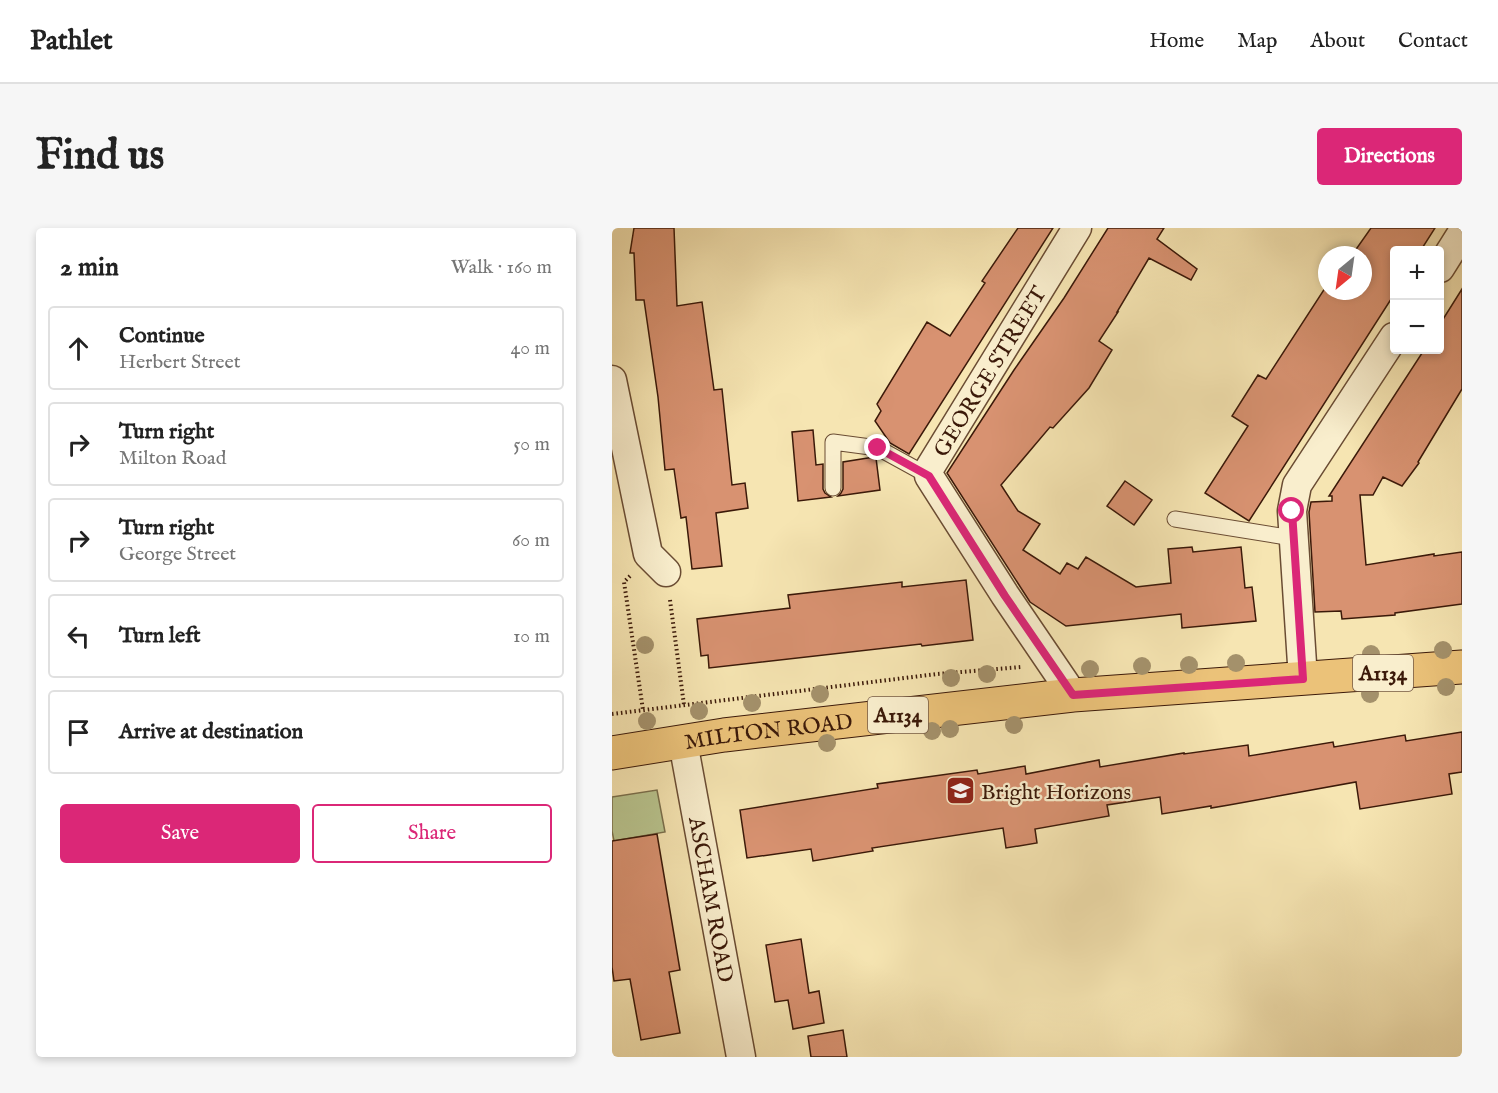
<!DOCTYPE html>
<html lang="en">
<head>
<meta charset="utf-8">
<style>
	:root { --surface:#fff; --page:#f6f6f6; --text:#222; --muted:#767676; --line:#e0e0e0; --accent:#db2777 }
	body { margin:0; font-family:"IM FELL English",serif; background:var(--page); color:var(--text) }
	.controls { position:absolute; right:18px; top:18px; display:grid; overflow:hidden; border-radius:6px; box-shadow:0 3px 9px #0003 }
	.controls button { width:54px; height:54px; display:grid; place-items:center; padding:0; border:0; border-bottom:2px solid var(--line); background:var(--surface); color:var(--text); font:30px sans-serif }
	.compass { position:absolute; left:706px; top:18px; width:54px; height:54px; border-radius:50%; background:var(--surface); box-shadow:0 3px 9px #0003; rotate:209deg }
	.stop { position:absolute; width:18px; height:18px; margin:-14px; border:4px solid #db2777; border-radius:50%; background:#fff }
	.stop.end { background:#db2777; border-color:#fff; box-shadow:0 2px 6px #0008 }
	.list { margin:0; padding:0; list-style:none }
	h2 { display:flex; justify-content:space-between; align-items:center; height:78px; margin:0; padding:0 24px; font-size:26px }
	h2 small { font-size:20px; font-weight:400; color:var(--muted) }
	.list li { display:grid; grid-template-columns:39px 1fr auto; gap:18px; align-items:center; box-sizing:border-box; height:84px; margin:0 12px 12px; padding:0 12px; border:2px solid var(--line); border-radius:6px }
	.list b { display:block; font-size:22px; white-space:nowrap }
	.list p { margin:0; font-size:20px; white-space:nowrap; color:var(--muted) }
	.list em { font-size:20px; font-style:normal; color:var(--muted) }
	.actions { display:flex; gap:12px; padding:18px 24px }
	.actions a { flex:1; padding:14px 0; border:2px solid var(--accent); border-radius:6px; text-align:center; font-size:21px; color:var(--accent) }
	.actions .main { background:var(--accent); color:#fff }
	.icon { flex:none; width:33px; height:33px; fill:none; stroke:currentColor; stroke-width:2; stroke-linecap:round; stroke-linejoin:round }
	.map { position:relative; flex:none; width:850px; height:829px; overflow:hidden; border-radius:6px }
	header { display:flex; align-items:center; gap:36px; box-sizing:border-box; height:84px; padding:0 30px; background:var(--surface); border-bottom:2px solid var(--line) }
	header strong { font-size:28px }
	nav { display:flex; gap:33px; margin-inline-start:auto; font-size:21px }
	.intro { display:flex; align-items:center; justify-content:space-between; box-sizing:border-box; height:144px; padding:0 36px }
	h1 { margin:0; font-size:42px }
	.button { padding:15px 27px; border-radius:6px; background:var(--accent); color:#fff; font-size:21px; font-weight:700 }
	main { display:flex; gap:36px; padding:0 36px }
	aside { flex:1; background:var(--surface); border-radius:6px; box-shadow:0 3px 9px #0003 }
	.map>svg:first-child { display:block }
	.green { fill:#b9c58f; stroke:#7a6f4c; stroke-width:1.5 }
	.building { fill:#d89271; stroke:#3b1909; stroke-width:1.5 }
	.lines { fill:none; stroke-linecap:round; stroke-linejoin:round }
	.lane-casing { stroke:#6a4c33; stroke-width:17 }
	.street-casing { stroke:#6a4c33; stroke-width:31 }
	.primary-casing { stroke:#3b1909; stroke-width:35 }
	.path { stroke:#3b1909; stroke-width:4; stroke-dasharray:1.5 3; stroke-linecap:butt }
	.lane { stroke:#f9eecd; stroke-width:15 }
	.street { stroke:#f9eecd; stroke-width:28 }
	.primary { stroke:#ebc279; stroke-width:33 }
	.tree { fill:#a4916b }
	.route { stroke:#db2777; stroke-width:8 }
	.labels { text-anchor:middle; stroke-width:4.5; stroke-linejoin:round; paint-order:stroke }
	.shield { fill:#f9eecd; stroke:#745944; stroke-width:1.5 }
	.shield-label { font-size:21px; font-weight:bold; fill:#3b1909 }
	.street-label { font-size:22px; fill:#3b1909; stroke:#f9eecd }
	.poi-label { font-size:22px; fill:#3b1909; stroke:#f9eecd; text-anchor:start }
</style>
</head>
<body>
<header>
<strong>Pathlet</strong>
<nav><a>Home</a><a>Map</a><a>About</a><a>Contact</a></nav>
</header>
<div class="intro"><h1>Find us</h1><a class="button">Directions</a></div>
<main>
<aside>
<h2>2 min<small>Walk · 160 m</small></h2>
<ul class="list">
<li><svg class="icon" aria-label="ahead" viewBox="0 0 24 24"><path d="M12 20V5M6 11l6-6 6 6"/></svg><div><b>Continue</b><p>Herbert Street</p></div><em>40 m</em></li>
<li><svg class="icon" aria-label="right" viewBox="0 0 24 24"><path d="M7 20v-9h11M14 6l5 5-5 5"/></svg><div><b>Turn right</b><p>Milton Road</p></div><em>50 m</em></li>
<li><svg class="icon" aria-label="right" viewBox="0 0 24 24"><path d="M7 20v-9h11M14 6l5 5-5 5"/></svg><div><b>Turn right</b><p>George Street</p></div><em>60 m</em></li>
<li><svg class="icon" aria-label="left" viewBox="0 0 24 24"><path d="M17 20v-9H6M10 6l-5 5 5 5"/></svg><div><b>Turn left</b></div><em>10 m</em></li>
<li><svg class="icon" aria-label="arrive" viewBox="0 0 24 24"><path d="M6 21V4h12l-3 4 3 4H6"/></svg><div><b>Arrive at destination</b></div></li>
</ul>
<div class="actions"><a class="main">Save</a><a>Share</a></div>
</aside>
<div class="map">
<svg width="850" height="829" viewBox="0 0 850 829">
	<rect width="100%" height="100%" fill="#f6e5b2"/>
	<filter id="stains"><feTurbulence type="fractalNoise" baseFrequency=".00333" numOctaves="4"/><feColorMatrix values="0 0 0 0 .2 0 0 0 0 .09 0 0 0 0 .02 0 0 0 .5 -.17"/></filter>
	<radialGradient id="worn" r=".72"><stop offset=".6" stop-color="#630" stop-opacity="0"/><stop offset="1" stop-color="#630" stop-opacity=".3"/></radialGradient>
	<path class="green" d="M45,562L53,604L2,613L0,603V569Z"/>
	<path class="building" d="M22,0H62L65,78L90,74L102,162L110,161L120,257L133,255L136,280L104,285L110,338L80,341L74,289L69,290L62,241L53,242L46,169L32,72H24L22,25H18Z
		M406,0H441L297,226L278,215L263,193L269,183L265,176L315,94L338,108L373,55L370,53Z
		M496,0H552L545,11L585,41L579,52L537,30L505,84H506L487,113L500,122L477,160L441,200L438,199L389,257L406,283L428,296L411,322L448,346L455,335L466,341L474,329L524,359L559,355L556,321L580,319L581,324L629,319L633,360L640,359L644,393L570,400L569,386L454,398L418,374L335,245L402,142L452,70Z
		M759,0H823L809,22H783V65L637,293L593,265L636,198L620,188L646,147L654,151L715,57V63H751V27H740Z
		M850,61V161L806,234L807,235L790,258L771,249L761,267H748L754,337L822,326V328L850,324V376L783,385V387L730,391L729,383L703,384L697,284L699,274L720,273V268H717L812,122H828V96Z
		M201,202L204,237L211,236V261L213,265L219,269L186,273L180,204Z
		M262,229L264,230L268,262L226,268L229,265L231,261V234Z
		M513,253L540,272L522,297L495,278Z
		M354,352L361,412L310,418L309,416L97,440L96,427L89,428L85,391L178,380L176,367L290,354V359Z
		M850,504V544L837,546L840,566L748,581L744,554L617,577L599,580V578L550,586L548,569L495,577L497,588L423,601L425,615L394,620L391,600L260,620L261,623L201,633L199,621L135,630L128,582L266,560L265,556L365,542L366,546L413,538L414,546L487,532L488,539L572,525V526L636,517L637,528L721,514L722,519L793,507L794,513Z
		M45,606L68,742L57,744L68,805L29,812L18,751L2,753L0,739V613Z
		M189,711L197,765L207,763L212,795L181,801L176,772L163,774L154,717Z
		M231,802L235,829H199L196,808Z"/>
	<g class="lines">
		<defs>
			<path id="lane" d="M221,260V214L266,220L317,248
				M563,291L681,310"/>
			<g id="street">
				<path d="M828,40L850,5"/>
				<path d="M0,152L36,326L54,344"/>
				<path d="M691,451L680,283L685,257L782,109"/>
				<path id="s1" d="M461,467L393,367L317,248V241L465,0"/>
				<path id="s2" d="M71,514L129,829"/>
			</g>
			<g id="primary">
				<path id="s3" d="M0,525L112,507L461,467L850,439"/>
			</g>
		</defs>
		<use href="#lane" class="lane-casing"/>
		<use href="#street" class="street-casing"/>
		<use href="#primary" class="primary-casing"/>
		<path class="path" d="M18,348L12,354L31,482
			M58,372L72,477
			M0,486L325,446L409,439"/>
		<use href="#lane" class="lane"/>
		<use href="#street" class="street"/>
		<use href="#primary" class="primary"/>
	</g>
	<g class="tree">
		<circle cx="33" cy="417" r="9"/>
		<circle cx="831" cy="422" r="9"/>
		<circle cx="759" cy="426" r="9"/>
		<circle cx="624" cy="435" r="9"/>
		<circle cx="577" cy="437" r="9"/>
		<circle cx="530" cy="438" r="9"/>
		<circle cx="478" cy="441" r="9"/>
		<circle cx="375" cy="446" r="9"/>
		<circle cx="339" cy="450" r="9"/>
		<circle cx="834" cy="459" r="9"/>
		<circle cx="208" cy="466" r="9"/>
		<circle cx="758" cy="466" r="9"/>
		<circle cx="140" cy="475" r="9"/>
		<circle cx="87" cy="483" r="9"/>
		<circle cx="35" cy="493" r="9"/>
		<circle cx="402" cy="497" r="9"/>
		<circle cx="338" cy="501" r="9"/>
		<circle cx="320" cy="503" r="9"/>
		<circle cx="215" cy="515" r="9"/>
	</g>
	<g class="lines">
		<path class="route" d="M266,220L317,248L393,368L461,467L691,451L680,283"/>
	</g>
	<defs>
		<symbol id="school-square" viewBox="-11 -11 22 22"><rect x="-9" y="-9" width="18" height="18" rx="4" fill="#8f2418" stroke="#f9eecd"/><path d="M0-5L7-2L0 1L-7-2ZM-4 1L0 2.5L4 1V4Q0 6-4 4Z" fill="#fff"/></symbol>
	</defs>
	<g fill-rule="evenodd">
		<use href="#school-square" x="332" y="546" width="33" height="33"/>
	</g>
	<g class="labels">
		<g class="shield">
			<rect x="741" y="427" width="60" height="36" rx="4.5"/>
			<rect x="256" y="469" width="60" height="36" rx="4.5"/>
		</g>
		<g class="shield-label">
			<text x="771" y="452">A1134</text>
			<text x="286" y="494">A1134</text>
		</g>
		<g class="street-label">
			<text dy="8" stroke="none"><textPath href="#s1" startOffset="384">GEORGE STREET</textPath></text>
			<text dy="8" stroke="none"><textPath href="#s3" startOffset="158">MILTON ROAD</textPath></text>
			<text dy="8" stroke="none"><textPath href="#s2" startOffset="160">ASCHAM ROAD</textPath></text>
		</g>
		<g class="poi-label">
			<text x="369" y="571">Bright Horizons</text>
		</g>
	</g>
	<rect width="100%" height="100%" filter="url(#stains)"/>
	<rect width="100%" height="100%" fill="url(#worn)"/>
</svg>
<div class="controls">
<button>+</button>
<button>−</button>
</div>
<svg class="compass" viewBox="-18 -18 36 36"><path d="M0-13l5 13h-10z" fill="#e53935"/><path d="M0 13l5-13h-10z" fill="#767676"/></svg>
<div class="stop" style="left:680px;top:283px"></div>
<div class="stop end" style="left:266px;top:220px"></div>
</div>
</main>
</body>
</html>
